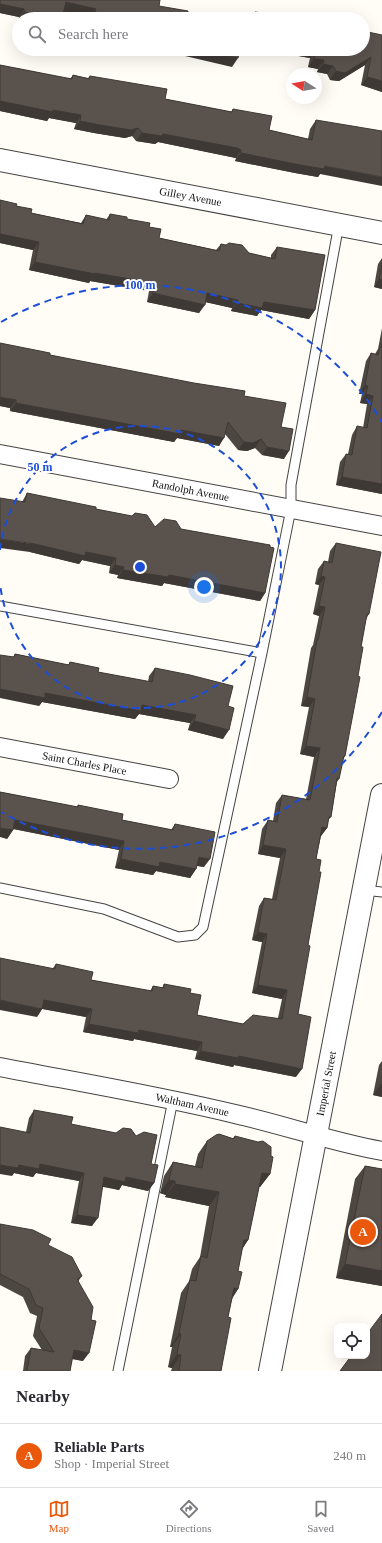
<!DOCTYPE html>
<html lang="en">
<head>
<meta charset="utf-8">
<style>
	:root { --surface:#fff; --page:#f2f2f3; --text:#2b2b33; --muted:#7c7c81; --line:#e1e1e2; --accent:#ea580c }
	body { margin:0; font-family:Georgia,serif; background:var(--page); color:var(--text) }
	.controls { position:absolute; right:12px; bottom:12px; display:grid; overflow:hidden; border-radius:8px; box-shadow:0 4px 16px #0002 }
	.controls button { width:36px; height:36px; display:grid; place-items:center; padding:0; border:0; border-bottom:1px solid var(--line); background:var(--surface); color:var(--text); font:20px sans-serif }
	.compass { position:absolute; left:286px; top:68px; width:36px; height:36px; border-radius:50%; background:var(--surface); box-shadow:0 4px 16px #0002; rotate:281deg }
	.you { position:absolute; left:204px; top:587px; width:14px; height:14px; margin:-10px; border:3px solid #fff; border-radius:50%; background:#1a73e8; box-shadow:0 0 0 6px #1a73e833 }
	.badge { display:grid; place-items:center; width:26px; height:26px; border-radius:50%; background:var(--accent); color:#fff; font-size:13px; font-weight:700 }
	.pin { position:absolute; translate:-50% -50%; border:2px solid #fff; box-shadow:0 1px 4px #0006 }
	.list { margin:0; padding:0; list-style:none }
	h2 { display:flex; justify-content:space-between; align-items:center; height:52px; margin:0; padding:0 16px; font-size:17px }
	h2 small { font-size:13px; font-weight:400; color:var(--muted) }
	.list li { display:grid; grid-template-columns:26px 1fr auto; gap:12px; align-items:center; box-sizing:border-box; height:64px; padding:0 16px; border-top:1px solid var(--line) }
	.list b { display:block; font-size:15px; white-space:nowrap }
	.list p { margin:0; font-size:13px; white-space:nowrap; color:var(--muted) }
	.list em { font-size:13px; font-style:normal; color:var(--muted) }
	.icon { flex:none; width:22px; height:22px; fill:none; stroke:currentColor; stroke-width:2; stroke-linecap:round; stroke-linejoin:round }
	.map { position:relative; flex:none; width:382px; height:1371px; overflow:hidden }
	.search { position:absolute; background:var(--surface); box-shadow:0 4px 16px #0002; left:12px; right:12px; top:12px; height:44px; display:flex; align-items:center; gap:10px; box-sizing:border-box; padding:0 14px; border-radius:22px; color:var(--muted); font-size:15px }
	.sheet { height:116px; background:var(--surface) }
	nav { display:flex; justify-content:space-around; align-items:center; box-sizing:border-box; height:56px; border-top:1px solid var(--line); background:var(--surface); font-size:11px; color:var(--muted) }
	nav a { display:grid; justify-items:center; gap:2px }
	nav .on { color:var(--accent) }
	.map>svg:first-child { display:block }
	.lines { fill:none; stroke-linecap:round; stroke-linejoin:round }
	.service-casing { stroke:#444; stroke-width:11 }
	.minor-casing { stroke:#444; stroke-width:20 }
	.tertiary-casing { stroke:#444; stroke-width:24 }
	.service { stroke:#fff; stroke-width:9 }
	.minor { stroke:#fff; stroke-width:18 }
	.tertiary { stroke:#fff; stroke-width:22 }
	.wall { fill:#4d4742 }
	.shaded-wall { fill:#3f3936 }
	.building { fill:#5a524d; stroke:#3f3936 }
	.ring { fill:none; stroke:#1d4ed8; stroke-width:2; stroke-dasharray:7 5 }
	.labels { text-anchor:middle; stroke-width:4; stroke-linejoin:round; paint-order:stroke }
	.street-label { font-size:11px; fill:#111; stroke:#fff }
	.centre { fill:#1d4ed8; stroke:#fff; stroke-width:2 }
	.ring-label { font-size:12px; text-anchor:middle; font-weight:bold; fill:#1d4ed8; stroke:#fff; stroke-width:4; stroke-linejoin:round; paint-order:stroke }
</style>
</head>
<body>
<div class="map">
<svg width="382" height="1371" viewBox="0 0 382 1371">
	<rect width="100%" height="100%" fill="#fffdf5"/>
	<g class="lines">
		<defs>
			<path id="service" d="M0,606L262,653
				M0,888L104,909L178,937L195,935L203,927L262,653L291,509V485L339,224
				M364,890L382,892
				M118,1371L173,1100"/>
			<g id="minor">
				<path id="s1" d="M0,454L382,526"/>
				<path id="s2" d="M0,747L169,779"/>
				<path id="s3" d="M0,1067C78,1082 157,1095 235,1114C284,1125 332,1142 382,1151"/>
			</g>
			<g id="tertiary">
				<path id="s4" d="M0,160L382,233"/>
				<path id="s5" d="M270,1371L382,795"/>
			</g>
		</defs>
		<use href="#service" class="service-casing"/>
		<use href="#minor" class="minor-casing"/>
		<use href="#tertiary" class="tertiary-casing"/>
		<use href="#service" class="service"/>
		<use href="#minor" class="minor"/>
		<use href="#tertiary" class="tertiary"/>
	</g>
	<path class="wall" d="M0,0L159,6L187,19H90V17L64,11L62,19H19V21H18L19,17L0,13Z
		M255,12L299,19H251Z
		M363,31L382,92L361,85L365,65L339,81L330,80L327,74L317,72L318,69L308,67L310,58L259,49H363Z
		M0,65L70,79L73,75L88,78L90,76L165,99L231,112L233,109L269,130L308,139L310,129L316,120L320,174L318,177L295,173L235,161L236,158L231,157L158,142L155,144L136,141L132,136L125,138L94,133L74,129L76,123L49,118L47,121L0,111Z
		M0,200L16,206L31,213L81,223L86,215L106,220L110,214L127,219L149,227L159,238L216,250L221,244L249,253L271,258V255L277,247L315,310L309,319L261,310L257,316L231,311L232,308L205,302L199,313L147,302L149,291L90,281L89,283L29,270L33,250L0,243Z
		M382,258V289L374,287L378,264Z
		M382,328V494L336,485L340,462L346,454H348L352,435L357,426L363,428L367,404L360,403L362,394H359L366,361L371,353L375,354L378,349Z
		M50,355L244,396L281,427L284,459L262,455L255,448L247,451L238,450L225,434L219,446L177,438L174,442L10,411V408L0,406Z
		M27,493L96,509L155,527L181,529L265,593L260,601L164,583L162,586L117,578L118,575L109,573L110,566L82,560L79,564L30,552L22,502Z
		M336,543L369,614L366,619L361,647L345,756L343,759L339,779L337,782L331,817L328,820L327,828L321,836L316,859L308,945L298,1014L296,1077L234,1065L233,1067L195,1059L197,1051L134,1039L133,1041L83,1032L86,1017L42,1009L37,1017L53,968L56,964L91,980L150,991L153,986L162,988L164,984L190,993L197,1015L243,1024L278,1018L282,999L252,993L262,942L252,940L259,906L264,898L272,899L280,858L258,854L262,829L268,820L273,821L276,803L282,795L306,799L314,757L300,754L309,707L301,706L311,648L313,645L319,616L313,614L319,585L315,584L318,569L324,561L328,562L330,551Z
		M15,654L68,665L70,662L98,672L148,682L149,676L155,668L228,706L223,739L188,730L190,723L139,714L135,719L42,702L39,706L13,657Z
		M0,792L77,807L78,805L122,820L171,830L175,824L204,867L197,866L196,869L190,878L156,871L153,875L115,868L119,850L13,829V830L7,839Z
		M382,1061V1097L373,1095L379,1065Z
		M34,1110L71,1124L151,1164L154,1183L148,1191L122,1185L119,1190L103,1186L92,1226L71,1223L79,1181L36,1173L33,1177L14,1173L12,1176L26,1132L29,1118Z
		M235,1136L270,1174L260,1187H259L248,1240L242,1249L238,1271V1289L232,1299L228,1317L221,1371H171L172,1368L168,1367L172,1347H170L181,1293L189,1281L192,1269L200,1257L209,1206L165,1197L166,1195L160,1193L164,1176L173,1162L195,1166L198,1154L207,1141L233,1138Z
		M365,1166L382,1169V1286L336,1278L355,1179Z
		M0,1224L48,1245L79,1281L83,1361L72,1359L70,1371H23L25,1356L31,1348L42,1350L33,1336L37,1316L30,1313L23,1297L0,1285Z"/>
	<path class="shaded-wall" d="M66,2L96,9L90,17L60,11Z
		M0,4L24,9L19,17L0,13Z
		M24,12L48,17L47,19H19Z
		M95,12L98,13L94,19H90Z
		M140,49H197L238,58L232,67L168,52L166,54Z
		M259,49H313L316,50L310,58Z
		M371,57L365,65L339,81L330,80L336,71Z
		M314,59L324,60L318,69L308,67Z
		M323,64L333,66L327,74L317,72Z
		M367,77L382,81V92L361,85Z
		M0,101L53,110L81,115L76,123L49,118L47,121L0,111Z
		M80,121L138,128L132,136L125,138L94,133L74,129Z
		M142,133L163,134L237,148L241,150L236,158L231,157L158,142L155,144L136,141Z
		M241,153L325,166L382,177V186L320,174L318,177L295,173L235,161Z
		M0,234L39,242L33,250L0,243Z
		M35,262L95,273L154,283L149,291L90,281L89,283L29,270Z
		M379,279L382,280V289L374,287Z
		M153,293L205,305L199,313L147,302Z
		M207,293L238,300L232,308L201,301Z
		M264,302L315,310L309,319L261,310L257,316L231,311L237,303Z
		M365,385L368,386L362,394H359Z
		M366,394L373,396L367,404L360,403Z
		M0,397L16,400L10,408L0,406Z
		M16,403L181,430L224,438L219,446L177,438L174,442L10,411Z
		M261,439L255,448L247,451L238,450L244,442Z
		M267,447L289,451L284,459L262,455Z
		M342,477L382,484V494L336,485Z
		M0,539L86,552L116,558L110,566L82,560L79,564L30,552L0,548Z
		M115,565L124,567L118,575L109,573Z
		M123,570L169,575L265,593L260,601L164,583L162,586L117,578Z
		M321,576L325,577L319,585L315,584Z
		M319,606L325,607L319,616L313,614Z
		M0,689L45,693L142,705L196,715L190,723L139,714L135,719L42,702L39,706L0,698Z
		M307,697L315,699L309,707L301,706Z
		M194,721L229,730L223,739L188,730Z
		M306,746L320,748L314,757L300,754Z
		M15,820L124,841L119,850L9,828Z
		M322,827L327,828L321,836L317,835Z
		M0,828L13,830L7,839L0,837Z
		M263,845L286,849L280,858L258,854Z
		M199,857L210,859L204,867L193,865Z
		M121,859L160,862L196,869L190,878L156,871L153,875L115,868Z
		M258,932L267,934L262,942L252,940Z
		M258,985L287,990L282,999L252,993Z
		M0,1000L42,1009L37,1017L0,1010Z
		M44,1000L92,1009L86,1017L38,1008Z
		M89,1024L139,1030L202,1042L197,1051L134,1039L133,1041L83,1032Z
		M201,1051L239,1056L302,1069L296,1077L234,1065L233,1067L195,1059Z
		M381,1084H382V1097L373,1095Z
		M40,1164L84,1173L79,1181L36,1173L33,1177L14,1173L12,1176L0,1174V1165H19Z
		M262,1173L270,1174L260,1187L253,1186Z
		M104,1177H126L154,1183L148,1191L122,1185L119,1190L98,1186Z
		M169,1180L175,1181L166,1195L160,1193Z
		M175,1184L219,1192L209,1206L165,1197Z
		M77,1215L98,1218L92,1226L71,1223Z
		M244,1240H248L239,1254Z
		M345,1264L382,1271V1286L336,1278Z
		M82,1276L76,1284L77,1279Z
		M234,1288L238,1289L229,1302Z
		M179,1333L181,1334L172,1347H170Z
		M74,1350L89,1353L83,1361L68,1358Z
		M177,1354L181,1355L172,1368L168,1367Z"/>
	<path class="building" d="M0,0H160L159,6L188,11L187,19H97L98,13L95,12L96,9L66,2L62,19H48V17L24,12V9L0,4Z
		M255,12L299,19H254Z
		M363,31L382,35V81L367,77L371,57L345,73L336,71L333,66L323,64L324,60L314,59L316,50L313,49H363Z
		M197,49H240L238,58Z
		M0,65L72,79L73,75L89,79L90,76L167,89L165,99L232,112L233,109L272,116L269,130L312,140L316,120L382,131V177L325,166L324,169L300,165L241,153V150L237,148L163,134L161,136L142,133L138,128L131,130L100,125L80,121L81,115L53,110V112L0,101Z
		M0,200L17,204L16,206L32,209L31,213L83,224L86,215L109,220L110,214L127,217V219L150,223L149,227L161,229L159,238L219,251L221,244L226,245L229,243L242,245L249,253L275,259L277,247L325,255L315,310L264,302L262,308L237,303L238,300L207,293L205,305L153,293L154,283L95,273V274L35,262L39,242L0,234Z
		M382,265V280L379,279Z
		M0,343L50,353V355L194,383L245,391L244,396L286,403L281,427L293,429L289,451L267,447L261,439L253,443L244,442L228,422L224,438L181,430L180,434L16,403V400L0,397Z
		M380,347H382V484L342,477L346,454L352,455L357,426L367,428L373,396L366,394L368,386L365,385L371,353L378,355Z
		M27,493L96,507V509L132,516L135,513L147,515L155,527L164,519L176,521L181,529L270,545V547L274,548L265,593L169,575L168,577L123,570L124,567L115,565L116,558L86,552L85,556L35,544L0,539V498L25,502Z
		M336,543L381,552L369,614H367L361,647H363L358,676L360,677L345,756H344L339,779L337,778L331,817H329L327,828L322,827L316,859L321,860L319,872H321L308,945L310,946L298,1014L311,1017L302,1069L239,1056L238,1058L201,1051L202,1042L139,1030L138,1033L89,1024L92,1009L44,1000L42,1009L0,1000V958L55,969L56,964L93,972L91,980L152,991L153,986L164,988V984L191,989L190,993L201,995L197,1015L243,1024L253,1015L282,1019L287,990L258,985L267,934L258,932L264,898L276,900L286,849L263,845L268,820L277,822L282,795L310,800L320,748L306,746L315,699L307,697L317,640H318L325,607L319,606L325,577L321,576L324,561L332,563Z
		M15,654L69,665L70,662L99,668L98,672L152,682L155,668L190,675L233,686L228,706L234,708L229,730L194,721L196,715L142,705L141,711L45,693V698L0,689V655L14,657Z
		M0,792L78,807V805L123,814L122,820L173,830L175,824L215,832L210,859L199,857L196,869L160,862L159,867L121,859L124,841L15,820L13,830L0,828Z
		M34,1110L73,1117L71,1124L116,1133L123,1128L131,1129L136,1136L144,1132L157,1135L151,1164L158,1165L154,1183L126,1177L125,1182L104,1177L98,1218L77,1215L84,1173L40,1164L39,1169L19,1165L18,1168L0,1165V1127L30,1133Z
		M219,1134L234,1139L235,1136L258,1142L263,1141L271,1147V1156L273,1157L270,1174L262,1173L248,1240H244L238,1271L242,1272L238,1289L234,1288L228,1317L231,1318L221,1371H179L181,1355L177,1354L181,1334L179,1333L190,1280L196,1281L201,1256L207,1258L219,1192L175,1184V1181L169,1180L173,1162L202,1168L207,1141L216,1135Z
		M365,1166L382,1169V1271L345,1264Z
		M0,1224L33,1230L51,1239L48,1245L72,1257L82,1276L77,1279L93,1307L91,1320L96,1321L89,1353L74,1350L70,1371H27L31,1348L54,1352L39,1328L43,1308L36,1305L29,1289L0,1274Z
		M382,1314V1371H340L351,1356H367V1334Z"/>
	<g class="ring">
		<path d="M0 550A141 141 0 1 1 0 584"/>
		<path d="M382 712A282 282 0 0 1 1 812M1 322A282 282 0 0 1 382 422"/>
	</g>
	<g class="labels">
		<g class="street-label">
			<text dy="4" stroke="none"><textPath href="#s4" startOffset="194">Gilley Avenue</textPath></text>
			<text dy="4" stroke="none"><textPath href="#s1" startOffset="194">Randolph Avenue</textPath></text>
			<text dy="4" stroke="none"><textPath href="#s2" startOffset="86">Saint Charles Place</textPath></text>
			<text dy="4" stroke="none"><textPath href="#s5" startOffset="293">Imperial Street</textPath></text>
			<text dy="4" stroke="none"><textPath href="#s3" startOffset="196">Waltham Avenue</textPath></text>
		</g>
	</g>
	<circle cx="140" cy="567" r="6" class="centre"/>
	<g class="ring-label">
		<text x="140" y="289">100 m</text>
		<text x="40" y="471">50 m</text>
	</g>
</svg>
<div class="controls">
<button><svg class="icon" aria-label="locate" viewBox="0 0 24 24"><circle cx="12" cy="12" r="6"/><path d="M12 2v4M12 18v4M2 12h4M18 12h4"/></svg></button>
</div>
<svg class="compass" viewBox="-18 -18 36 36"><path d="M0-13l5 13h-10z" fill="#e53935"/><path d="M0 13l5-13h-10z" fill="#7c7c81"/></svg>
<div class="you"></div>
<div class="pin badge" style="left:363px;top:1232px">A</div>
<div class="search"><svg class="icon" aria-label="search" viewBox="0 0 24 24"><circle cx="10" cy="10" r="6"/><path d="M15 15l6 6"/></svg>Search here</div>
</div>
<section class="sheet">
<h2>Nearby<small></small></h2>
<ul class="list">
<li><span class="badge">A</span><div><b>Reliable Parts</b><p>Shop · Imperial Street</p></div><em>240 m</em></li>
</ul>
</section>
<nav>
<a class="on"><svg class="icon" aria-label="map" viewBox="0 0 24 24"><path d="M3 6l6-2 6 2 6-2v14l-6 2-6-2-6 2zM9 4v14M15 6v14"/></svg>Map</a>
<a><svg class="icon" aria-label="directions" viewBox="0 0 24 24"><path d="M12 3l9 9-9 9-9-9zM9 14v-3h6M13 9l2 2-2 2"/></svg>Directions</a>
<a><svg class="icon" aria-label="saved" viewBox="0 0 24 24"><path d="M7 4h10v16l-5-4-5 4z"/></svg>Saved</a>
</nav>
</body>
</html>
